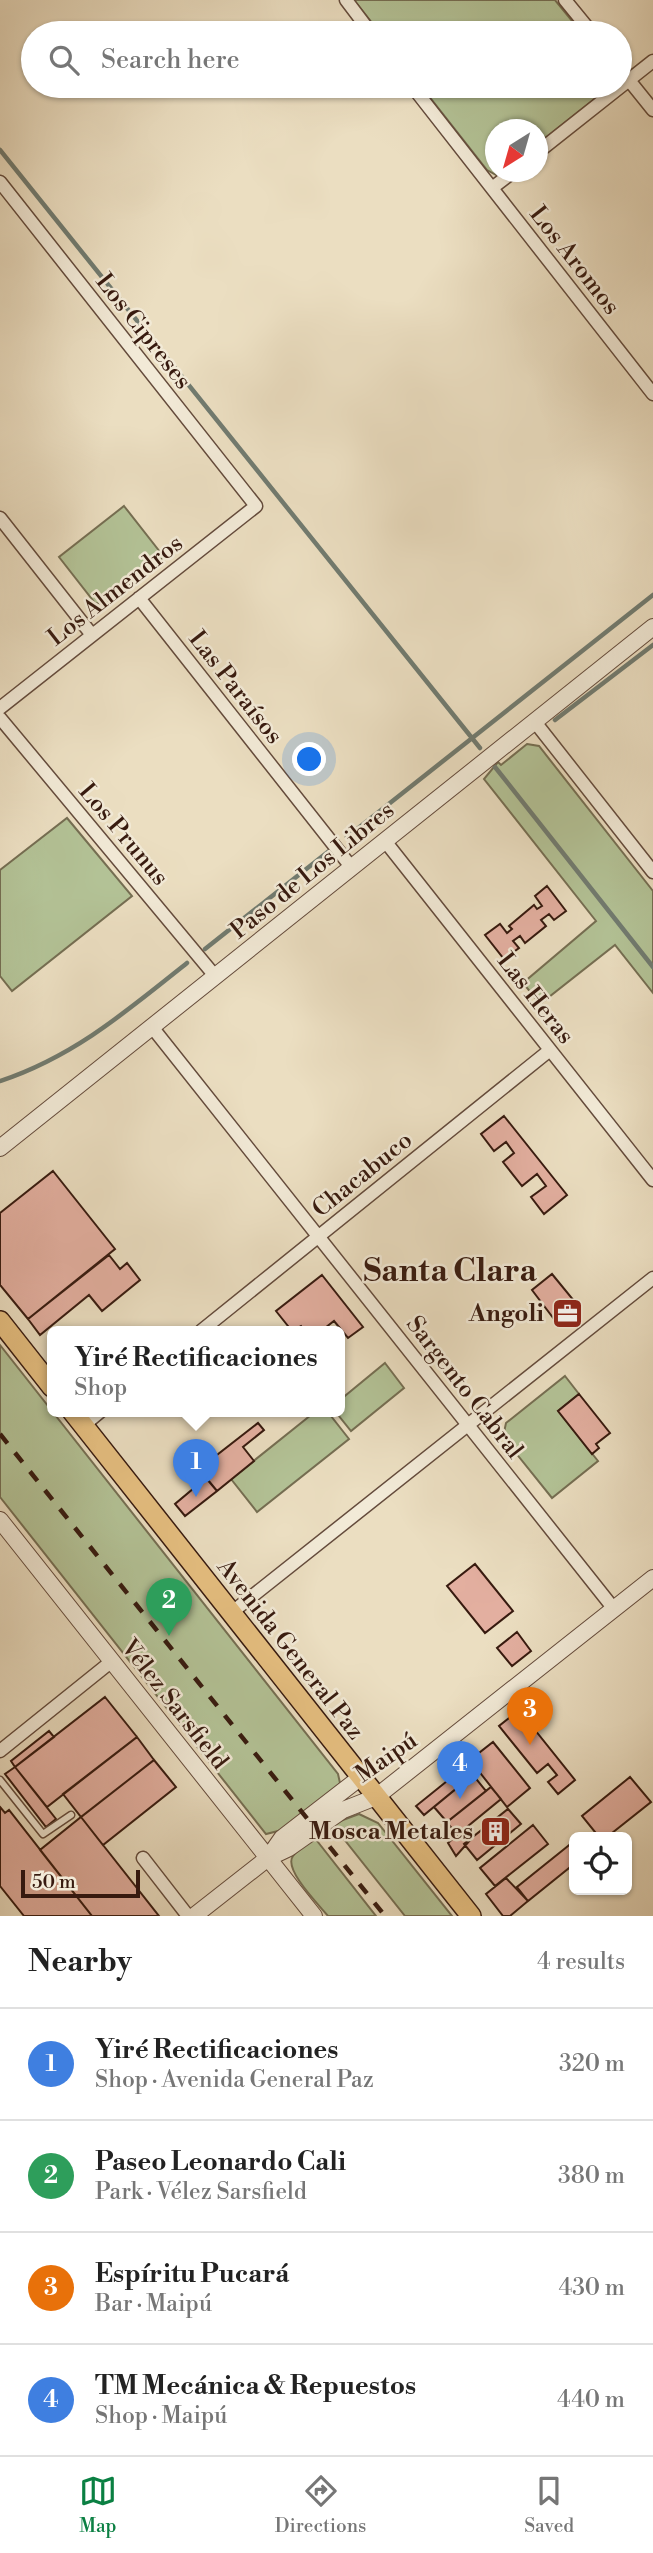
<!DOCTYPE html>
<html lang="en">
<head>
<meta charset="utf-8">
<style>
	:root { --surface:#fff; --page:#f6f6f6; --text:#222; --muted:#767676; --line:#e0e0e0; --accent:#0b8043 }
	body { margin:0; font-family:"Libre Bodoni",serif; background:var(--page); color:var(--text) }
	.controls { position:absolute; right:21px; bottom:21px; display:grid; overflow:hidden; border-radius:10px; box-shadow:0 2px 5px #0004 }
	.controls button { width:63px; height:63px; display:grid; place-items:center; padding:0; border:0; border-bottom:2px solid var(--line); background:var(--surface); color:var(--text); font:35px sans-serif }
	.compass { position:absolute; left:485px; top:119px; width:63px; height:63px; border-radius:50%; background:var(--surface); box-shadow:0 2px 5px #0004; rotate:217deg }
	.scale { position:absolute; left:21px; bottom:18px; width:119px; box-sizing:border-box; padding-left:7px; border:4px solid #371a0f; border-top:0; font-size:19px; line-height:24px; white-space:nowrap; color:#371a0f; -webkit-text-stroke:5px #f2ead7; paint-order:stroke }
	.you { position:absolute; left:310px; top:760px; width:24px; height:24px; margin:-18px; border:5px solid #fff; border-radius:50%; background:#1a73e8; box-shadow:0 0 0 10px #1a73e833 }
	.badge { display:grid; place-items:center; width:46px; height:46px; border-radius:50%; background:var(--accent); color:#fff; font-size:23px; font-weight:700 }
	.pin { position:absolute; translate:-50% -58px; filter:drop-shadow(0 2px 4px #0008) }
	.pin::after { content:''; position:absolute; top:37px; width:24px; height:21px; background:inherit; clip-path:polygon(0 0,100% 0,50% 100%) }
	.popup { position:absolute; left:47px; top:1326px; width:298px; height:91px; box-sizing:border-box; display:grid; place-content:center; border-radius:10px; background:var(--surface); filter:drop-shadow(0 2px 5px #0005); font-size:23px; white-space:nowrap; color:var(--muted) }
	.popup b { font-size:26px; color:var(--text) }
	.popup::after { content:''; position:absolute; left:50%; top:100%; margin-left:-14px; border:14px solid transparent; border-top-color:var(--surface) }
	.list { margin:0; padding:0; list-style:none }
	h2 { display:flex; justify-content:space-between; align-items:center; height:91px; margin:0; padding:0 28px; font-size:30px }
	h2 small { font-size:23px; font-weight:400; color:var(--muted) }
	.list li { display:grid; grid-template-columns:46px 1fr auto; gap:21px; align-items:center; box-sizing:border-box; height:112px; padding:0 28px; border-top:2px solid var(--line) }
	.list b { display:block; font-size:26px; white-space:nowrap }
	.list p { margin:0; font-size:23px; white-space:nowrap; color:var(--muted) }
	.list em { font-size:23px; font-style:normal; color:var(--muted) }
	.icon { flex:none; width:38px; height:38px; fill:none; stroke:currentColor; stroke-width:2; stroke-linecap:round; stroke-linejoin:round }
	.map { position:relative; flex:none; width:653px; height:1916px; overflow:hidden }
	.search { position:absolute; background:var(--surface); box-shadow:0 2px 5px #0004; left:21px; right:21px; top:21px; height:77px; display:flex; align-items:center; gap:18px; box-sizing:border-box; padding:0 24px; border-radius:38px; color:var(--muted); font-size:26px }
	.sheet { height:539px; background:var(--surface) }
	nav { display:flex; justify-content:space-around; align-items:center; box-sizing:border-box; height:98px; border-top:2px solid var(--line); background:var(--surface); font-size:19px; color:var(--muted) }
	nav a { display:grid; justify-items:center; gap:4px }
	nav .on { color:var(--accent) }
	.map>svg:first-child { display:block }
	.green { fill:#b3c296; stroke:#756e52; stroke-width:2 }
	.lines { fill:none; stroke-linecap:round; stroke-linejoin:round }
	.stream { stroke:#717b70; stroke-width:4.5 }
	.building { fill:#e3afa0; stroke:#371a0f; stroke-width:2 }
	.service-casing { stroke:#644b3c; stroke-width:9 }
	.minor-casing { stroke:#644b3c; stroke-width:15 }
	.tertiary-casing { stroke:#644b3c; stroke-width:18 }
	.primary-casing { stroke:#371a0f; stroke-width:22 }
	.service { stroke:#f2ead7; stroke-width:6 }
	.minor { stroke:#f2ead7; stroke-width:12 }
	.tertiary { stroke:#f2ead7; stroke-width:16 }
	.primary { stroke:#e6bf80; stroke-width:19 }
	.rail { stroke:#371a0f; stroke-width:4.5; stroke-dasharray:12 12; stroke-linecap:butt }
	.labels { text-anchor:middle; stroke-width:5; stroke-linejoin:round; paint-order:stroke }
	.street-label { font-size:24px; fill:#371a0f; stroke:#f2ead7 }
	.poi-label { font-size:24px; font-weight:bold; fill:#371a0f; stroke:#f2ead7; text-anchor:end }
	.district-label { font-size:32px; font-weight:bold; fill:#371a0f; stroke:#f2ead7 }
</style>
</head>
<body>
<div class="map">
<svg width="653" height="1916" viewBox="0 0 653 1916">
	<rect width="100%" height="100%" fill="#ebdec1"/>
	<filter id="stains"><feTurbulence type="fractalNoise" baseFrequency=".00286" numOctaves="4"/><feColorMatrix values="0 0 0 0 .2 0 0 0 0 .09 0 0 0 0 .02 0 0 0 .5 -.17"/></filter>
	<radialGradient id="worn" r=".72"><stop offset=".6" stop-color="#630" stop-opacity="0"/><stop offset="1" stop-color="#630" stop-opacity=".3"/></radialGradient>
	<path class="green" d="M354,0H555L582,33H380Z
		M421,86H611L538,144V130H496V172H503L496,175L487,170Z
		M124,506L164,557L105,604L95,603L59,557Z
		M527,744L539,746L653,891V993L615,945L540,1004L523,983L596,921L484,779L498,762L501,765Z
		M67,818L132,896L12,991L0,976V870Z
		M0,1345L338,1774L340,1783L336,1790L282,1830L266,1834L0,1497Z
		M385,1363L404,1388L351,1431L335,1411H340V1400Z
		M565,1376L579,1394L558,1411L598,1461L552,1498L503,1437L506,1423Z
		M316,1411H327L349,1439L257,1512L231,1479Z
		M359,1814L378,1823L452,1916H405L332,1824Z
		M314,1837L376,1916H328C319,1905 283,1869 293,1856C298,1849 307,1843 314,1837Z"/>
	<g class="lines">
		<path class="stream" d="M0,150L480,748
			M555,720L653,645
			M495,767L653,967
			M347,837L653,595
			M205,949L329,851
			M0,1081C73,1057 127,1011 187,963"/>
	</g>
	<path class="building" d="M547,886L566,911L554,920L549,914L541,920L546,926L525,943L520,936L513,941L519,948L504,959L485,935L500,924L507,933L512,929L509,926L534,905L537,909L542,906L535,896Z
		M504,1116L567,1195L544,1214L531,1197L546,1186L537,1174L522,1186L503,1162L514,1153L506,1142L494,1151L481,1134Z
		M53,1171L115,1249L28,1319L0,1285V1213Z
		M109,1255L120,1269L127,1263L140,1280L102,1311L89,1295L40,1335L28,1319Z
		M552,1274L575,1302L568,1307L574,1314L566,1321L560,1314L554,1319L532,1290Z
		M322,1275L363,1327L348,1338L334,1321L325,1328L327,1331H305L301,1326L292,1331L276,1311Z
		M579,1394L610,1433L596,1444L599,1448L592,1454L558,1411Z
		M258,1423L264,1430L243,1447L254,1461L217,1491L199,1469Z
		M206,1478L217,1491L185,1516L175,1504Z
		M475,1564L513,1611L485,1633L447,1586Z
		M517,1632L531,1651L512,1666L497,1648Z
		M105,1697L137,1737L47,1807L15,1767Z
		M519,1710L575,1780L558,1794L548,1782L557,1775L548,1764L537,1773L499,1726Z
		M49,1731L54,1737L15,1767L11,1761Z
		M137,1737L154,1760L81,1817L63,1794Z
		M493,1742L530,1788L507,1807L470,1760Z
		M154,1760L176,1787L103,1845L81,1817Z
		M15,1767L56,1819L46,1827L5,1774Z
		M462,1769L469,1778L424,1815L416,1806Z
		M473,1775L486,1791L447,1822L434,1807Z
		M630,1777L651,1802L607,1837H599L582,1816Z
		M491,1787L501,1799L457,1835L447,1822Z
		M0,1807L5,1813L9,1810L92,1916H24L0,1886Z
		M508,1809L521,1824L477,1860L464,1844Z
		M81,1817L103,1845L159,1916H92L40,1850Z
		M533,1825L548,1844L495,1886L480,1868Z
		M464,1829L472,1838L456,1856L448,1843Z
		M573,1842L574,1864L528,1901L517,1887Z
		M506,1878L528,1901L510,1916H503L486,1894Z"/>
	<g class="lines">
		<defs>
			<path id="service" d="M0,1780L43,1834L71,1815"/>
			<path id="minor" d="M346,0L371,33
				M565,0L592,33
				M620,69L653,110
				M412,86L653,394
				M538,152L653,61
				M0,182L256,506L0,708
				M492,188L513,172
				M0,518L92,635
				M139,598L352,868
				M0,718L215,976
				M535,722L653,872
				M385,841L653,1180
				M152,1027L614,1609
				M201,1331L550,1050
				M83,1426L101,1411
				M231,1613L653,1278
				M0,1751L112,1661
				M143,1858L188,1916"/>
			<path id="tertiary" d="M0,1148L653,627
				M0,1520L314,1916
				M268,1858L282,1838L361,1777
				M194,1916L268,1858L289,1848L343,1810L376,1797L653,1578"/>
			<path id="primary" d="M0,1321L52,1387
				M72,1411L471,1916"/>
		</defs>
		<use href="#service" class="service-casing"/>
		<use href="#minor" class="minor-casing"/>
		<use href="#tertiary" class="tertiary-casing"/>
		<use href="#primary" class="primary-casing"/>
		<use href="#service" class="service"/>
		<use href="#minor" class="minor"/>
		<use href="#tertiary" class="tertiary"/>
		<use href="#primary" class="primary"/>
		<path class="rail" d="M0,1434L385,1916"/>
	</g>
	<defs>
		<symbol id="office-square" viewBox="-11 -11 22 22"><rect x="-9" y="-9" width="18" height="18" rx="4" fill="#8f2418" stroke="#f2ead7"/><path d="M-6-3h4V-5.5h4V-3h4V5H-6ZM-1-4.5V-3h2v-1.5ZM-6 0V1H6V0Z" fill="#fff"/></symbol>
		<symbol id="building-square" viewBox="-11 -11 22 22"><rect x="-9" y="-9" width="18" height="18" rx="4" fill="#8f2418" stroke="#f2ead7"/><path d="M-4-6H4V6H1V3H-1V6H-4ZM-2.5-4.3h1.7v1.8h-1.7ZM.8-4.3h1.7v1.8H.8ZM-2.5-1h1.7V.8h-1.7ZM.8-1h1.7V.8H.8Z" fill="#fff"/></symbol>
	</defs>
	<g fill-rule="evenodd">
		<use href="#office-square" x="550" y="1296" width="35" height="35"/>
		<use href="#building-square" x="478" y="1814" width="35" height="35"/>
	</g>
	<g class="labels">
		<g class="street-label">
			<text transform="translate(575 260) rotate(52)" y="8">Los Aromos</text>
			<text transform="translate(144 331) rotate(52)" y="8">Los Cipreses</text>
			<text transform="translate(115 590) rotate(-38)" y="8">Los Almendros</text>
			<text transform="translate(236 687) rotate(52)" y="8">Las Paraísos</text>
			<text transform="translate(124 834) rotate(50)" y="8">Los Prunus</text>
			<text transform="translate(312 870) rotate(-39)" y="8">Paso de Los Libres</text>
			<text transform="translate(536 998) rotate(52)" y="8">Las Heras</text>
			<text transform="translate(362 1174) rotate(-39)" y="8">Chacabuco</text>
			<text transform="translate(465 1387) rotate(52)" y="8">Sargento Cabral</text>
			<text transform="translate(291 1649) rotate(52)" y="8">Avenida General Paz</text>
			<text transform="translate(175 1704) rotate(52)" y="8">Vélez Sarsfield</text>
			<text transform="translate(386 1757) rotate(-35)" y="8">Maipú</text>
		</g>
		<g class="poi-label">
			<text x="544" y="1321">Angoli</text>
			<text x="473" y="1839">Mosca Metales</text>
		</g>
		<g class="district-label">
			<text x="450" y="1281">Santa Clara</text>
		</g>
	</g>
	<rect width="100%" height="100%" filter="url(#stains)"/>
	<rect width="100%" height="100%" fill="url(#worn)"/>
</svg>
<div class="controls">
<button><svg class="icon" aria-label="locate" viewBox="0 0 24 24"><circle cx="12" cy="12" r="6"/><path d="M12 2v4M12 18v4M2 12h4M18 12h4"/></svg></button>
</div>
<svg class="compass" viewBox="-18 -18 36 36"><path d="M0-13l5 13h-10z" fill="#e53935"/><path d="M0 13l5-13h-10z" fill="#767676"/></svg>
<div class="scale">50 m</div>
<div class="you"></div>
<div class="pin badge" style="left:196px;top:1497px;background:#3f7fe0">1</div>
<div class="popup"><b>Yiré Rectificaciones</b>Shop</div>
<div class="pin badge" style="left:169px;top:1636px;background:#2e9e5b">2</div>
<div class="pin badge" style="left:530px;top:1745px;background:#e8710a">3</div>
<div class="pin badge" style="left:460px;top:1799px;background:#3f7fe0">4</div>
<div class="search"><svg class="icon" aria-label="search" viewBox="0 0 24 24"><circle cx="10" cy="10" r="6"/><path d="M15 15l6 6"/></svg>Search here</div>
</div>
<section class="sheet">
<h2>Nearby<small>4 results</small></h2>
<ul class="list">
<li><span class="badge" style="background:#3f7fe0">1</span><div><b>Yiré Rectificaciones</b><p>Shop · Avenida General Paz</p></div><em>320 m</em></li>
<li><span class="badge" style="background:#2e9e5b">2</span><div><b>Paseo Leonardo Cali</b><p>Park · Vélez Sarsfield</p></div><em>380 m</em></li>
<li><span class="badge" style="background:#e8710a">3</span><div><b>Espíritu Pucará</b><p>Bar · Maipú</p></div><em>430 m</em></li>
<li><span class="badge" style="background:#3f7fe0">4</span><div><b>TM Mecánica &amp; Repuestos</b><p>Shop · Maipú</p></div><em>440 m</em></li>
</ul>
</section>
<nav>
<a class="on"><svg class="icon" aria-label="map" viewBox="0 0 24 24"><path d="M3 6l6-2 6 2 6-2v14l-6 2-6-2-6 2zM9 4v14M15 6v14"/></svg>Map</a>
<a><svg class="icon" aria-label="directions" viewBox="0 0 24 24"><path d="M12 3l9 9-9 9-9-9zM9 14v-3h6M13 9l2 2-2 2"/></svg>Directions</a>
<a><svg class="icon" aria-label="saved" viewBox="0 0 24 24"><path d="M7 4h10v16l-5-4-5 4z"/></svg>Saved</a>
</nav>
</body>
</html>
